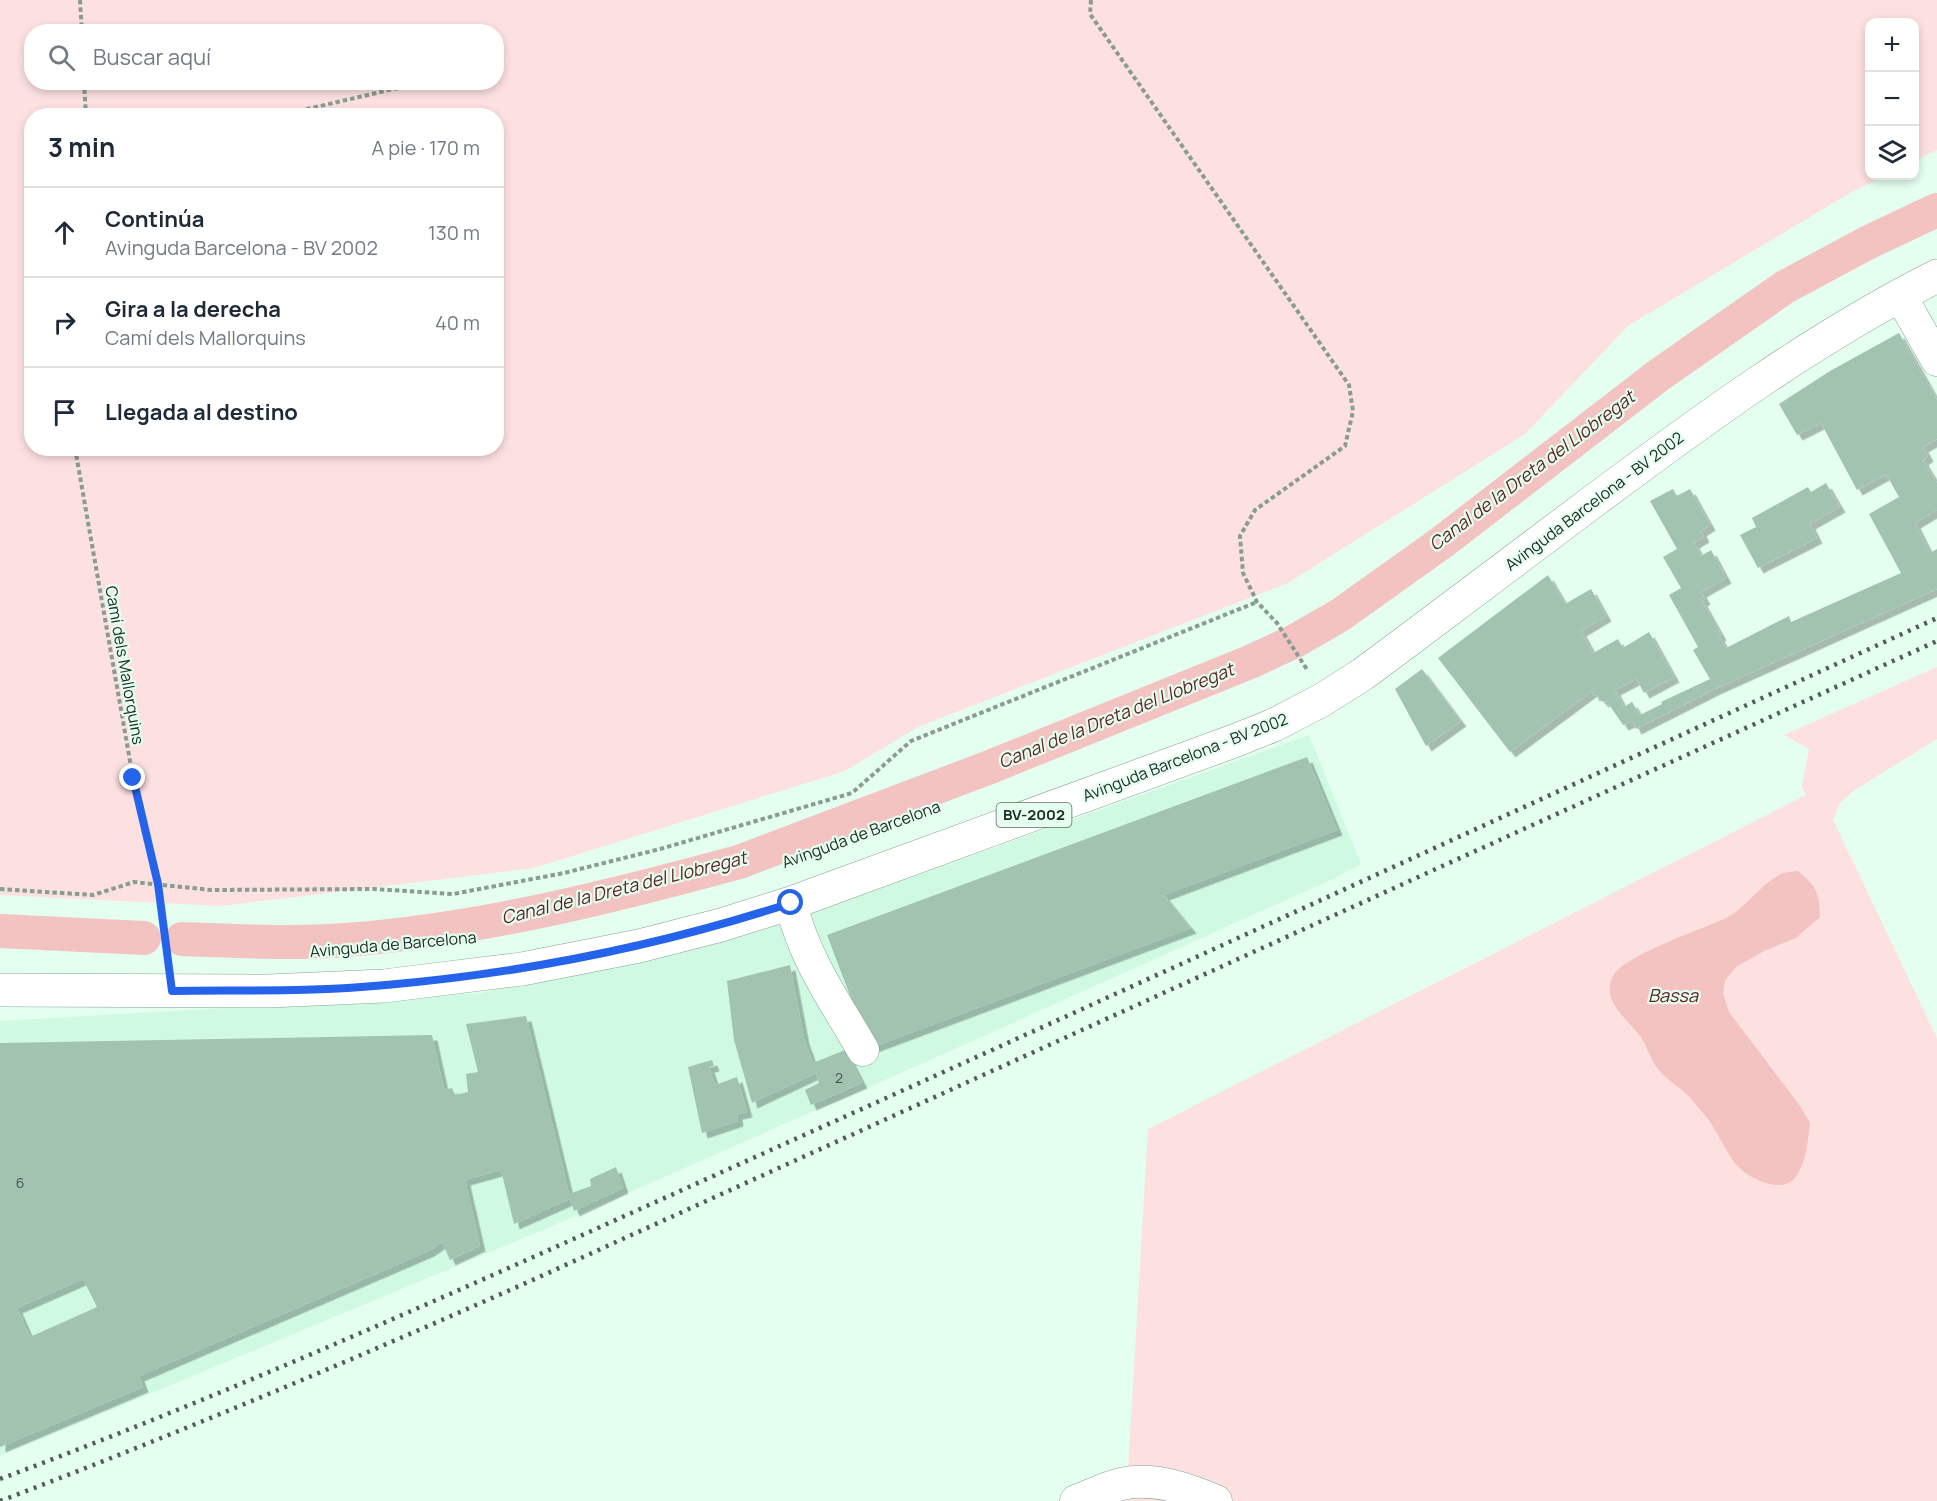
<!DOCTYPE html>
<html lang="es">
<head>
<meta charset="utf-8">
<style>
	:root { --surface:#fff; --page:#f6f6f7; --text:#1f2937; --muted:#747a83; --line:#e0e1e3 }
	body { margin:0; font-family:Manrope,sans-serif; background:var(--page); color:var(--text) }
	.controls { position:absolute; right:18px; top:18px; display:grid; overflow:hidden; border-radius:12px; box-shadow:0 3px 9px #0003 }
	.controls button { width:54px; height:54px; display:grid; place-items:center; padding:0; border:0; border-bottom:2px solid var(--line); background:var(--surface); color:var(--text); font:30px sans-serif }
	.stop { position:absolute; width:18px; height:18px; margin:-14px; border:4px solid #2563eb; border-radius:50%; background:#fff }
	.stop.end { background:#2563eb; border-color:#fff; box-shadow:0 2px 6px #0008 }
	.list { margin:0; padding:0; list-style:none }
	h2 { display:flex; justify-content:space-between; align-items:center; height:78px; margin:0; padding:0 24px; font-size:26px }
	h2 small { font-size:20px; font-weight:400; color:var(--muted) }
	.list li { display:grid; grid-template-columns:39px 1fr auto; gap:18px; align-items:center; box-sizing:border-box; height:90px; padding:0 24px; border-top:2px solid var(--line) }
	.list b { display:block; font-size:22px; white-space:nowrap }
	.list p { margin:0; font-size:20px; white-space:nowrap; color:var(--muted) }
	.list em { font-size:20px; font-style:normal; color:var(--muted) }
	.icon { flex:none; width:33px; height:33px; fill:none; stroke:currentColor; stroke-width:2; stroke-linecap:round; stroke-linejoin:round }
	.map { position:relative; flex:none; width:1937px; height:1501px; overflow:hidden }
	.search { position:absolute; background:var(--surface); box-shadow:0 3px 9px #0003; left:24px; top:24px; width:480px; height:66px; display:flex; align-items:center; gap:15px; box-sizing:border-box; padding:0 21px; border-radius:24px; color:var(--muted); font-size:22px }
	.panel { position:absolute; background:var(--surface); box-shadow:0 3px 9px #0003; left:24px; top:108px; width:480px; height:348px; border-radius:24px }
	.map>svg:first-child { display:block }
	.built { fill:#d0f9e2 }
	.green { fill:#fde1e0; fill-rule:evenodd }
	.water { fill:#f3c3c1 }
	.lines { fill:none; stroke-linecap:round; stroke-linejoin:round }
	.canal { stroke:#f3c3c1; stroke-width:34 }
	.building { fill:#a3c3b1; fill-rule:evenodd; filter:url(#shadow) }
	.minor-casing { stroke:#85a493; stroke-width:33 }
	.primary-casing { stroke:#85a493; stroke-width:34 }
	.path { stroke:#899c91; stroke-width:4; stroke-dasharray:4.5 3; stroke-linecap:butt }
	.minor { stroke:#fff; stroke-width:32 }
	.primary { stroke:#fff; stroke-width:33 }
	.rail { stroke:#4f5e56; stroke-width:4.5; stroke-dasharray:3 6; stroke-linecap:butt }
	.route { stroke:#2563eb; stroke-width:8 }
	.labels { text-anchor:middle; stroke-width:4.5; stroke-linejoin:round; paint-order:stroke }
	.number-label { font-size:14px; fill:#42524a }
	.shield { fill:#e4feef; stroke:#5c6c63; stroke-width:1.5 }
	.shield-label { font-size:15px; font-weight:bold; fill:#212d27 }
	.street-label { font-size:16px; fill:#212d27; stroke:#e4feef }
	.water-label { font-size:18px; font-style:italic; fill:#5e2425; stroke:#e4feef }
</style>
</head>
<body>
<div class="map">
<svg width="1937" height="1501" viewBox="0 0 1937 1501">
	<defs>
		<filter id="shadow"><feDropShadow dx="5.5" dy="5.5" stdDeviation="0" flood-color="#0004"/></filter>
	</defs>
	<rect width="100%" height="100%" fill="#e4feef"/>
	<path class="built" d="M1309,735L1361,864L1335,878L912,1068L543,1230L0,1456V1021L482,993L798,918Z"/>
	<path class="green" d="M0,0H1937V150L1915,161L1914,22H1870V176H1885L1855,190L1628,326L1525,434L1288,583L918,727L845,771L534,868L222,906L0,895ZM32,32H496V82H32ZM32,116H496V448H32Z
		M1937,667V739L1853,791L1840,803L1833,820L1937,1038V1501H1104L1127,1488L1148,1129L1806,795L1802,786L1809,749L1784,735Z"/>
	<path class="water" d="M1798,871C1817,887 1819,892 1820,917L1796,938L1764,951L1736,967L1725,981L1723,993L1729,1012L1800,1106L1810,1123C1808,1140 1806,1166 1794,1179C1779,1195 1744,1176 1734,1162C1724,1148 1718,1133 1708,1119C1700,1110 1693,1100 1684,1092C1675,1084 1664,1077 1657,1068C1650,1058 1647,1046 1640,1036C1627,1018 1602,1003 1612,978C1621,956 1700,930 1724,919C1746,909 1759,885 1781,874C1785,872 1793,872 1798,871Z"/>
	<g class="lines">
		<path class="canal" d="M0,931L144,938
			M182,939C236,941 291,944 346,940C479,930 610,897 739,862L990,767L1250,662L1295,641L1340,615L1441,543L1659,375L1785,287L1867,243L1937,210"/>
	</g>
	<path class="building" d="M1899,333L1937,400V439L1923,447L1928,456L1923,460L1937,483V510L1915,523L1930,553L1937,549V589L1715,689L1636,729L1632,721L1623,725L1606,700L1603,702L1597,695L1594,696L1592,691L1510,752L1438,658L1548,575L1565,604L1591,589L1606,616L1581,631L1593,653L1618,639L1623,648L1649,632L1674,677L1644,693L1636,679L1615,690L1624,707L1632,702L1640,715L1662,704L1661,702L1710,679L1693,650L1698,647L1669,595L1681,588L1663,557L1677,549L1650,501L1673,489L1677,496L1690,489L1710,525L1701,531L1704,537L1694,543L1701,556L1711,550L1726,578L1701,592L1705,599L1702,601L1721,635L1719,636L1726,648L1789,616L1791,622L1901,573L1869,514L1899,497L1886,474L1857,490L1821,423L1797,435L1779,404L1830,371Z
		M1826,483L1840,507L1810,524L1817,538L1758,568L1740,535L1756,527L1752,518L1808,487L1811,492Z
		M1422,669L1461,721L1426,746L1395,689Z
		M1307,757L1337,830L1164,895L1191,928L870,1048L827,935Z
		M790,965L804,1039L813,1063L845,1050L862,1083L811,1105L805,1090L819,1083L816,1073L752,1103L734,1040L727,981Z
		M526,1016L569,1194L591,1186L590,1179L616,1167L623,1188L574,1211L570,1199L514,1224L501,1170L465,1180L480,1246L450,1260L442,1242L429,1251L139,1376L143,1387L0,1447V1043L432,1035L444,1090L452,1088L455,1095L468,1092L466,1074L478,1072L466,1024ZM83,1279L97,1307L30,1337L17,1308Z
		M712,1060L714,1066L709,1067L715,1085L737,1077L747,1112L737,1114L738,1121L702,1133L688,1067Z"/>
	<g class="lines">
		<defs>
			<path id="minor" d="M1900,295L1937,360
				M791,903C803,957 836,1003 863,1050
				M1076,1501C1094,1494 1115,1483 1134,1482C1163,1480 1190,1490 1216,1501"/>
			<path id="primary" d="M0,990L269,991L384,986L522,969L639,946L721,925L791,903L1234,741L1274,725L1322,700L1363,674L1406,642C1469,595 1532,548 1595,500C1705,418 1814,338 1937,276"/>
		</defs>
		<use href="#minor" class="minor-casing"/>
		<use href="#primary" class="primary-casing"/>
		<path class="path" d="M80,0L82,32
			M1091,0L1090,14L1349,385L1353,411L1345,446L1255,510L1240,536L1243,573L1257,602L1277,623L1308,671
			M84,82L86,116
			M277,116L424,82
			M75,448L133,778L158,884L167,957
			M0,889L93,895L134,882L211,890L374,889L453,894L564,873L660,849L852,793L911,741L1257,602"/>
		<use href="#minor" class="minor"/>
		<use href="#primary" class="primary"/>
		<path class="rail" d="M0,1479C269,1379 531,1258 793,1140C1175,968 1556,792 1937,618
			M0,1501C182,1432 360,1357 537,1278L1937,641"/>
	</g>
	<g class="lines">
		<path class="route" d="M133,778L158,884L172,991C243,990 314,992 386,985C524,973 659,946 791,903"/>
	</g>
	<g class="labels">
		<g class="number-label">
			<text x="839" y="1083">2</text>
			<text x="20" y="1188">6</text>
		</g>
		<rect class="shield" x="996.5" y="803" width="75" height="24" rx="4.5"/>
		<g class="shield-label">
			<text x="1034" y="820">BV-2002</text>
		</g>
		<g class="street-label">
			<text transform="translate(1594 501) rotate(-37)" y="6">Avinguda Barcelona - BV 2002</text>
			<text transform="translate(125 665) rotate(80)" y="6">Camí dels Mallorquins</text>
			<text transform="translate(1185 757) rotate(-21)" y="6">Avinguda Barcelona - BV 2002</text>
			<text transform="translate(861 834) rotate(-20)" y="6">Avinguda de Barcelona</text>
			<text transform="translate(393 944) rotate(-5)" y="6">Avinguda de Barcelona</text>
		</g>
		<g class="water-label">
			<text transform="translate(1532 471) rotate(-37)" y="6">Canal de la Dreta del Llobregat</text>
			<text transform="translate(1116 716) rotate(-22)" y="6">Canal de la Dreta del Llobregat</text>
			<text transform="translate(624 888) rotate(-14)" y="6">Canal de la Dreta del Llobregat</text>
			<text x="1673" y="1002">Bassa</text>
		</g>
	</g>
</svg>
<div class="controls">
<button>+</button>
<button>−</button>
<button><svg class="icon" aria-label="layers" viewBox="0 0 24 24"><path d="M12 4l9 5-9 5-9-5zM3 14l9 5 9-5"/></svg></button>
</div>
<div class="stop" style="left:791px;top:903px"></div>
<div class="stop end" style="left:133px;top:778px"></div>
<div class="search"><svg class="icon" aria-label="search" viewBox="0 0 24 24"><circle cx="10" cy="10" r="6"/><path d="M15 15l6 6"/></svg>Buscar aquí</div>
<section class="panel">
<h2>3 min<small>A pie · 170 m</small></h2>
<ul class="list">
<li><svg class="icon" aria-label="ahead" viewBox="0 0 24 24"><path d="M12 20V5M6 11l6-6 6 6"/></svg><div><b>Continúa</b><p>Avinguda Barcelona - BV 2002</p></div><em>130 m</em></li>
<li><svg class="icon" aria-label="right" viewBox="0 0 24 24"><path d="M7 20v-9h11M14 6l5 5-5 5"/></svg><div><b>Gira a la derecha</b><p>Camí dels Mallorquins</p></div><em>40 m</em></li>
<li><svg class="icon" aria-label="arrive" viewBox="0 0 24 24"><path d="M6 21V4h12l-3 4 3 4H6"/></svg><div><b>Llegada al destino</b></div></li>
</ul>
</section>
</div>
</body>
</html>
